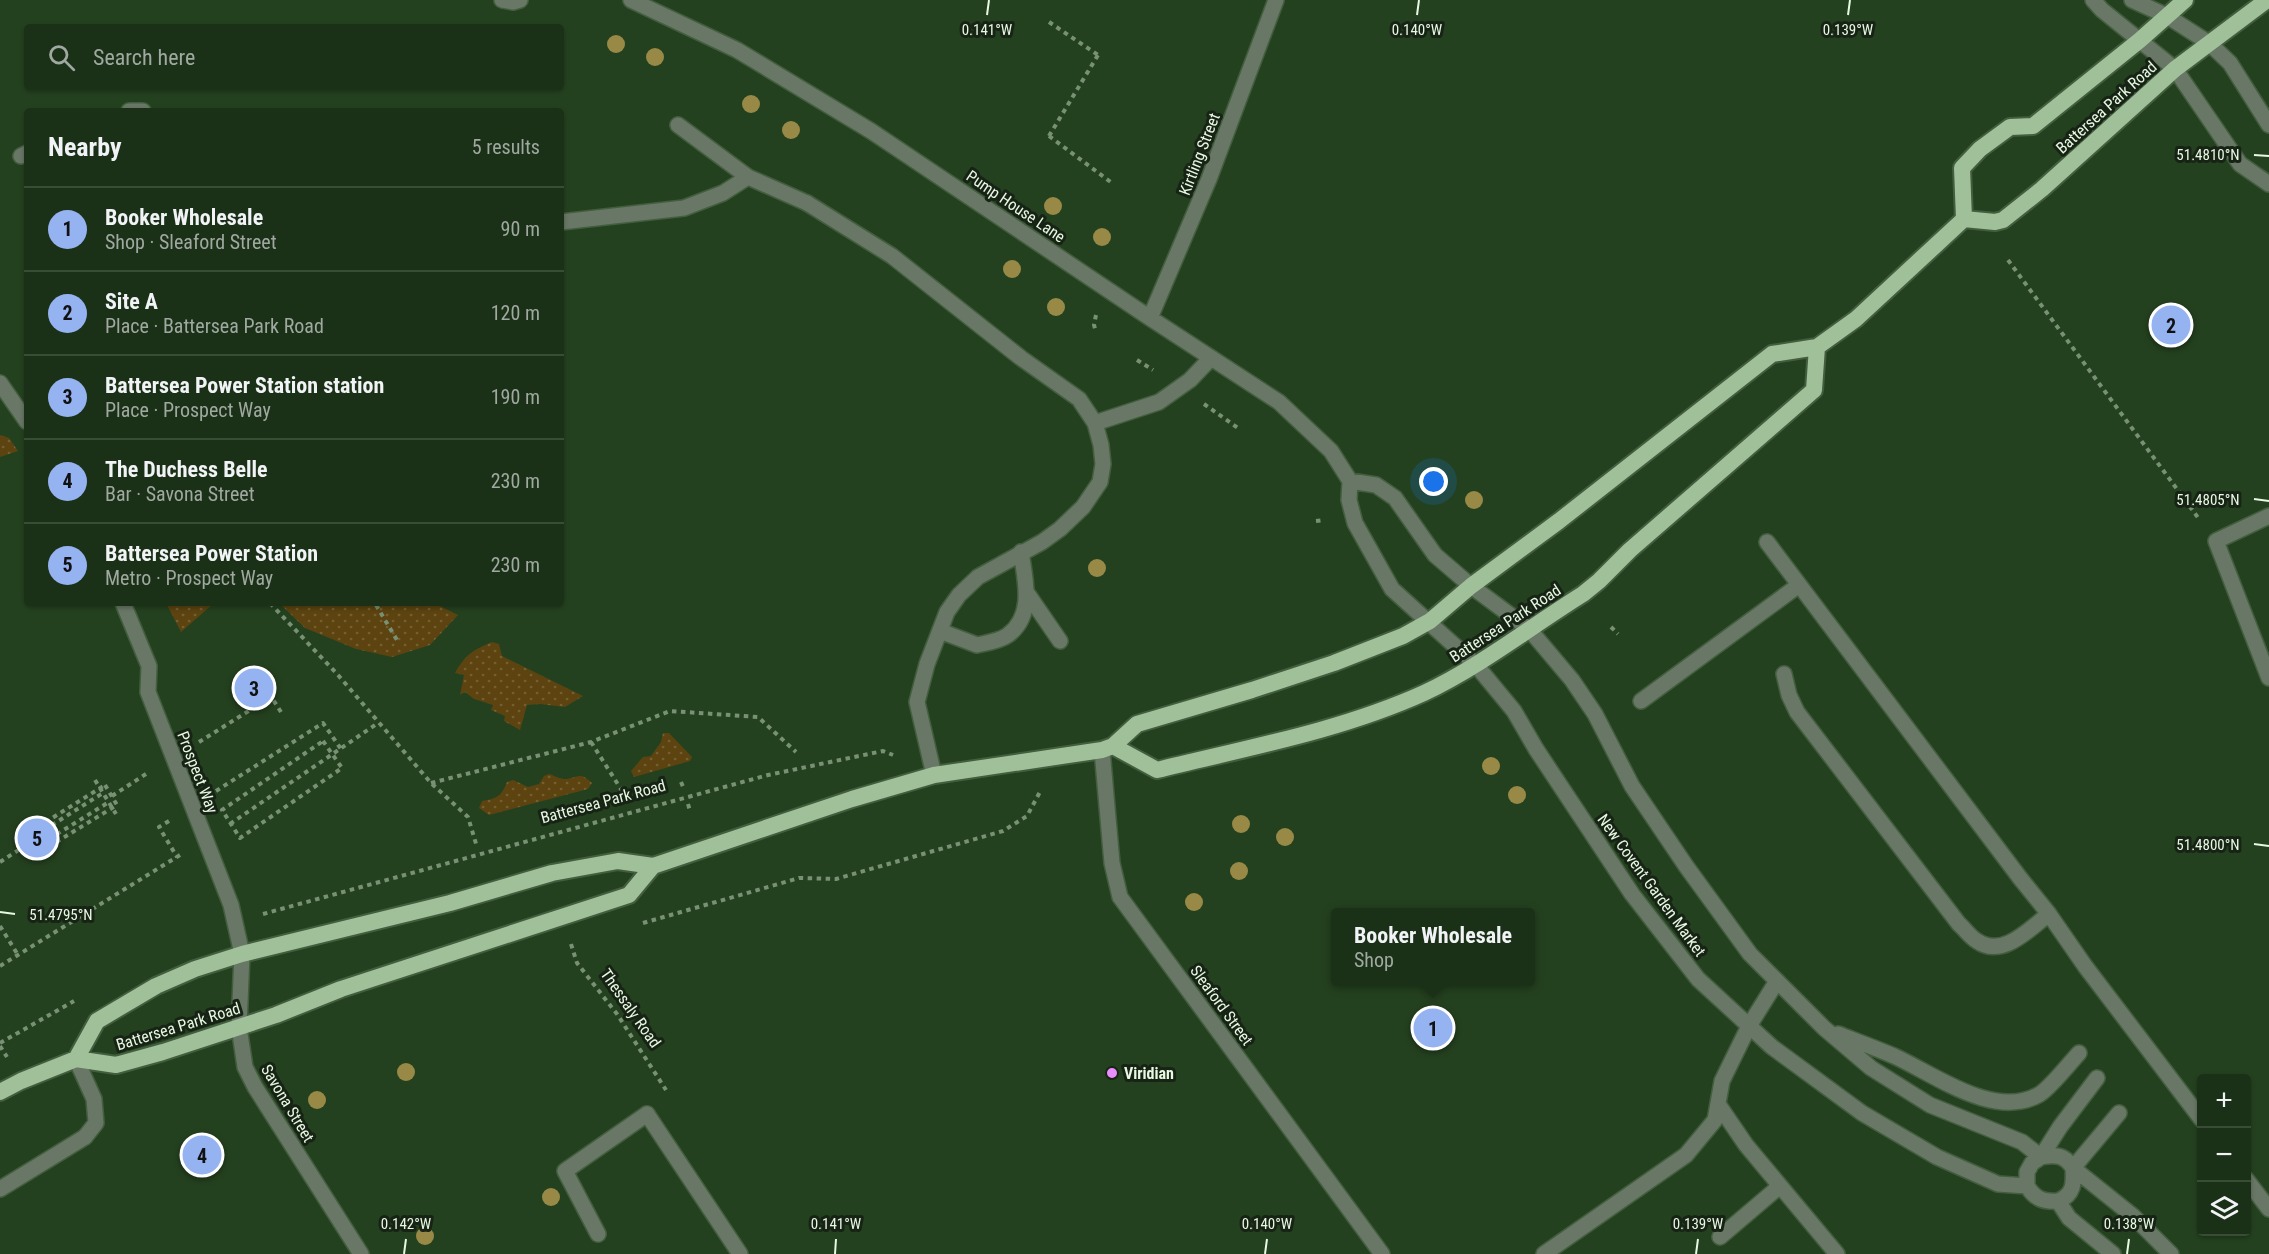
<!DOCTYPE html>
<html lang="en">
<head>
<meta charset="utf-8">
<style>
	:root { --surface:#1b3117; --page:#283d24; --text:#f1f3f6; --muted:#a0a9a1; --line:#394c36; --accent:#95b2f1 }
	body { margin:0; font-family:"Roboto Condensed",sans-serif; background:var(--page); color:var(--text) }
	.controls { position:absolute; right:18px; bottom:18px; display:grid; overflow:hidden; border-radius:6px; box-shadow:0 2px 4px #0004 }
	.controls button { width:54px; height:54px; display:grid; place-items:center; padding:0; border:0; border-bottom:2px solid var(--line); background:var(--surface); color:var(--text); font:30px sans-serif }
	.you { position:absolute; left:1434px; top:482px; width:21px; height:21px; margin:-15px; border:4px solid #fff; border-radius:50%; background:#1a73e8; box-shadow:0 0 0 9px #1a73e833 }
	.badge { display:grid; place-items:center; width:39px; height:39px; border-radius:50%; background:var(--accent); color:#111; font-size:20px; font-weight:700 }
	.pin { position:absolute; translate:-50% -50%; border:3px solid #fff; box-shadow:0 2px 6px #0006 }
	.popup { position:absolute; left:1331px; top:908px; width:204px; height:78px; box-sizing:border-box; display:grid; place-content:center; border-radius:6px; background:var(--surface); filter:drop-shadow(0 2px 4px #0005); font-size:20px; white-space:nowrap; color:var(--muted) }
	.popup b { font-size:22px; color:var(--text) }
	.popup::after { content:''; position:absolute; left:50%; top:100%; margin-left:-12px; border:12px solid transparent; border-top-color:var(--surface) }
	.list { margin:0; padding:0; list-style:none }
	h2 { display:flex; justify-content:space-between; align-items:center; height:78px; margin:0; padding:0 24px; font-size:26px }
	h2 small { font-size:20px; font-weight:400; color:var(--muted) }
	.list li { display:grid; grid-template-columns:39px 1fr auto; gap:18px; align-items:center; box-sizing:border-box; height:84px; padding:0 24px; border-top:2px solid var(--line) }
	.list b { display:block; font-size:22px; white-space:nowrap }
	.list p { margin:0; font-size:20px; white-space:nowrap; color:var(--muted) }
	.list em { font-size:20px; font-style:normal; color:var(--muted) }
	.icon { flex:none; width:33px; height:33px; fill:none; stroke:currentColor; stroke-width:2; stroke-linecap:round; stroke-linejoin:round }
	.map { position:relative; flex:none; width:2269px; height:1254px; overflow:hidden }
	.search { position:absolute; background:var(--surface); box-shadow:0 2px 4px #0004; left:24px; top:24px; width:540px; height:66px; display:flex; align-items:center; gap:15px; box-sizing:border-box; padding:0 21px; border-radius:6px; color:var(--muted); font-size:22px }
	.panel { position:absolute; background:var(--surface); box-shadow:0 2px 4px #0004; left:24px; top:108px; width:540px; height:498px; border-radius:6px }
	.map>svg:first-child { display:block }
	.grass { fill:url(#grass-dots) }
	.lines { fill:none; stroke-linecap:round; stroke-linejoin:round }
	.service-casing { stroke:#435e3e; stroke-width:18 }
	.pedestrian-casing { stroke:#435e3e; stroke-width:18 }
	.minor-casing { stroke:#435e3e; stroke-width:18 }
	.trunk-casing { stroke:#435e3e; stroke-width:20 }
	.path { stroke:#789073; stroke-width:4; stroke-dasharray:4.5 4.5; stroke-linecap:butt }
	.service { stroke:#697766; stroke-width:15 }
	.pedestrian { stroke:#697766; stroke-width:15 }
	.minor { stroke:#697766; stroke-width:15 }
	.trunk { stroke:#a0c09a; stroke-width:16 }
	.path-bridge { stroke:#789073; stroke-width:4; stroke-dasharray:4.5 4.5; stroke-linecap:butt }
	.tree { fill:#988947 }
	.ticks { fill:none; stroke:#e7f8e3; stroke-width:2 }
	.poi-dot { fill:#ea8dfd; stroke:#172415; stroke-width:2 }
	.labels { text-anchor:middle; stroke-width:6; stroke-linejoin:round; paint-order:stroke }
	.street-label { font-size:16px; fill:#e7f8e3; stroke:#172415 }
	.poi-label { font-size:16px; font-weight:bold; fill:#e7f8e3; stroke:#172415; text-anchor:start }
	.ticks-label { font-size:15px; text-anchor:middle; fill:#e7f8e3; stroke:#172415; stroke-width:6; stroke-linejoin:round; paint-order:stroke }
</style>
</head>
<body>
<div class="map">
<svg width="2269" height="1254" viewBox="0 0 2269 1254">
	<defs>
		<pattern id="grass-dots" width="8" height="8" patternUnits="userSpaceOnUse" patternTransform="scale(1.5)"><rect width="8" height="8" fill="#5c430f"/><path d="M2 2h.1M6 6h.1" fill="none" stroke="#735f32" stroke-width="1.8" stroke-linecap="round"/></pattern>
	</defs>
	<rect width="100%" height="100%" fill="#24411f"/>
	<path class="grass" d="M0,435L9,438L18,451L0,457Z
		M166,603H214L181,632Z
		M279,603H434L458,615L430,645L392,657L356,649L305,628Z
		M492,642L499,644L502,656L583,696L565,707L540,704L527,705L520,730L504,721L505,716L491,710L493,705L474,699L465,692L460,695L464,675L455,673C465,655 473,650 492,642Z
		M663,733H669L692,757L690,761L634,777L631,771L643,757L651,756L661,742Z
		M549,774C553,775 560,779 564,779C577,779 579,770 592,783L588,789L489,815L479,808L482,801C496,799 502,796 507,782L513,780L528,787L539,784L544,776Z"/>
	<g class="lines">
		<defs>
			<path id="service" d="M502,0L513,2L520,0
				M2209,43L2230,63L2269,125
				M2175,69L2240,164L2269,184
				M129,111H143
				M678,125L748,177
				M21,156L27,153
				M561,222L684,208L723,193L748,177L807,203
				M1095,423L1159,402L1190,380L1211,358
				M2269,516L2216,541L2269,678
				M1767,542L2020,878L2049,914L2085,966L2202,1120
				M1027,593L1060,641
				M940,631L977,645C986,643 1000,641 1008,635C1035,615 1025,579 1021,552
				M1784,674L1789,695L1797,712L1959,924C1965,929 1970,937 1977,941C2003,959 2030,928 2049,914
				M1641,701L1799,585
				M1718,1104L1746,1145L1837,1254
				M2246,1179L2269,1209
				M0,1189L85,1137
				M598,1234L565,1171L647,1114
				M1720,1237L1780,1186
				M1544,1254L1686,1155L1715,1120L1722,1081L1749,1026L1777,981"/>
			<path id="pedestrian" d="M0,383L27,422"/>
			<path id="minor" d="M631,0L737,50L871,131L1150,318L1279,402L1331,451L1350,481L1349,500L1355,523L1392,589L1476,665L1514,711L1536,749L1632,894L1698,979L1772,1047L1862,1113L1937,1157L1998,1184L2027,1186C2035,1199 2043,1202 2058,1201L2069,1218L2113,1254
				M2093,0L2102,10L2175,69
				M2132,0L2167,16L2209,43
				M807,203L892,256L1021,358L1079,399L1095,423L1101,445L1103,464L1100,482L1083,507L1060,529L1042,542L978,577L959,595L947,612L927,664L917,702L934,775
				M1150,318L1209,179L1276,0
				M1350,481L1376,485L1395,498L1435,555L1471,586L1529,629L1572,680L1595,714L1632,786L1686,866L1750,954L1824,1028L1871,1068L1930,1105L2022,1142L2041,1157C2056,1154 2065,1155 2073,1168L2133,1216L2171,1254
				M123,603L149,666L148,692L231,905L242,954L239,1027L245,1067L255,1087L361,1254
				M1102,750L1112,863L1120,897L1382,1254
				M1838,1034C1856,1041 1875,1048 1894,1056C1934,1074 1995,1121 2040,1094C2051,1087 2069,1064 2079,1053
				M76,1059L94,1099L96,1123L85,1137
				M647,1114L740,1254
				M2073,1168L2119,1113
				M2027,1186V1172L2032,1163L2041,1157L2060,1127L2097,1078
				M2058,1201C2074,1195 2074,1183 2073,1168"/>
			<path id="trunk" d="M1964,219L1995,222L2003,220L2042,189L2175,69L2267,0
				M1113,746L1157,770C1246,748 1340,731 1424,693C1481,666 1530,627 1583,594L1599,581L1630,550L1814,390L1817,347
				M76,1059L97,1021L156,986L195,969L242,954L450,903L552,873L618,861L653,866L852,799L934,775L1102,750L1113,746L1137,724L1252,690L1334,663L1403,636L1430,621L1471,586L1559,521L1772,354L1817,347L1856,319L1964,219L1962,168L1980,149L2010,127L2033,126L2140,40L2185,0
				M0,1092L21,1081L76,1059L116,1065L163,1052L276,1015L341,989L629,895L653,866"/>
		</defs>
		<use href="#service" class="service-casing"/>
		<use href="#pedestrian" class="pedestrian-casing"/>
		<use href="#minor" class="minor-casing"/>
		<use href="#trunk" class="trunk-casing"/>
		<path class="path" d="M1049,22L1098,55
			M1049,136L1112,183
			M2008,260L2199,519
			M1096,315L1094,325L1096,332
			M1137,360L1153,370
			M1204,404L1238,428
			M1316,521L1324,520
			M270,603L338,675L431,783L468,817L477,847
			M376,605L397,640
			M1611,627L1618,634
			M259,678L281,712
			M323,741L342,768L240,838L222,810Z
			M199,742L271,697
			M591,742L626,797
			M95,780L116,814
			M681,782L684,789
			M431,783L591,742L670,711L758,717L796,752
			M105,785L117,805L53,844L41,825Z
			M216,791L323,723L341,749
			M112,796L149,772
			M688,804L690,811
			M169,821L159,827L177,857
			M230,824L378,723
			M44,830L103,793
			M49,839L109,802
			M0,862L45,833
			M263,914L768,775L883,751L893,755
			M643,923L799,878L836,879L1003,831L1027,816L1041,790
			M0,926L18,955
			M571,944L577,963L617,1014L666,1090
			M0,966L180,855
			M0,1043L74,1001
			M0,1046L7,1057"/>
		<use href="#service" class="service"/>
		<use href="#pedestrian" class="pedestrian"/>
		<use href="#minor" class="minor"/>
		<use href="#trunk" class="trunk"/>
		<path class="path-bridge" d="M1049,136L1098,55"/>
	</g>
	<g class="tree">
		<circle cx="616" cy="44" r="9"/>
		<circle cx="655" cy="57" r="9"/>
		<circle cx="751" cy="104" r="9"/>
		<circle cx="791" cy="130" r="9"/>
		<circle cx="1053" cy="206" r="9"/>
		<circle cx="1102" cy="237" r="9"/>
		<circle cx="1012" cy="269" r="9"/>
		<circle cx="1056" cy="307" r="9"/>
		<circle cx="1474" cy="500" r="9"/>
		<circle cx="1097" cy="568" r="9"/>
		<circle cx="1491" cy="766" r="9"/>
		<circle cx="1517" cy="795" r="9"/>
		<circle cx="1241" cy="824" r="9"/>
		<circle cx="1285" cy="837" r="9"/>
		<circle cx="1239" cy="871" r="9"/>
		<circle cx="1194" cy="902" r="9"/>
		<circle cx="406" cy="1072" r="9"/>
		<circle cx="317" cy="1100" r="9"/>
		<circle cx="551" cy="1197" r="9"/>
		<circle cx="425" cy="1236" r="9"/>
	</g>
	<path class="ticks" d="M987,15L989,0M1417,15L1419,0M1848,15L1850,0M2254,155L2269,156M2254,499L2269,501M2254,844L2269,846M0,912L15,914M404,1254L406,1239M835,1254L836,1239M1265,1254L1267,1239M1696,1254L1698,1239M2127,1254L2129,1239"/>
	<circle class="poi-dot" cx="1112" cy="1073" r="6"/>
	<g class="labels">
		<g class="street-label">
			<text transform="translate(2106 107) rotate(-42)" y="6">Battersea Park Road</text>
			<text transform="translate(1199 154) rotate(-69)" y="6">Kirtling Street</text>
			<text transform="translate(1016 206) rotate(34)" y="6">Pump House Lane</text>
			<text transform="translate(1505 623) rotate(-33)" y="6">Battersea Park Road</text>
			<text transform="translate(198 772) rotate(69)" y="6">Prospect Way</text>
			<text transform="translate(603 801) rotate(-15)" y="6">Battersea Park Road</text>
			<text transform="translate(1652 885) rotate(54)" y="6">New Covent Garden Market</text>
			<text transform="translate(1222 1005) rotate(54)" y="6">Sleaford Street</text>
			<text transform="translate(631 1008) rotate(55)" y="6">Thessaly Road</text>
			<text transform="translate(178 1026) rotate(-17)" y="6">Battersea Park Road</text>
			<text transform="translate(288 1103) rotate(59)" y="6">Savona Street</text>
		</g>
		<g class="poi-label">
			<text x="1124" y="1079">Viridian</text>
		</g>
	</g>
	<g class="ticks-label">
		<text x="987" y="35">0.141°W</text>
		<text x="1417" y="35">0.140°W</text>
		<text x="1848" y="35">0.139°W</text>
		<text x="2208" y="160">51.4810°N</text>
		<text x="2208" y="505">51.4805°N</text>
		<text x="2208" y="850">51.4800°N</text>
		<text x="61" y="920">51.4795°N</text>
		<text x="406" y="1229">0.142°W</text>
		<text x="836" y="1229">0.141°W</text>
		<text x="1267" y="1229">0.140°W</text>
		<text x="1698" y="1229">0.139°W</text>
		<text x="2129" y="1229">0.138°W</text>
	</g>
</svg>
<div class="controls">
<button>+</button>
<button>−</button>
<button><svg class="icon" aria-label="layers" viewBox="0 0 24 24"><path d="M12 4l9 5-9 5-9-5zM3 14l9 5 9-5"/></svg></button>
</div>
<div class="you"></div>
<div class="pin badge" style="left:1433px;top:1028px">1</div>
<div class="popup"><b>Booker Wholesale</b>Shop</div>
<div class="pin badge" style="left:2171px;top:325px">2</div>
<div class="pin badge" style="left:254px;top:688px">3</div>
<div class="pin badge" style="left:202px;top:1155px">4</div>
<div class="pin badge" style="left:37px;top:838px">5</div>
<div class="search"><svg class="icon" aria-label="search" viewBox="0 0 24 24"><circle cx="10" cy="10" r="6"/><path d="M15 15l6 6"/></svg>Search here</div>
<section class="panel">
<h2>Nearby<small>5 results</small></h2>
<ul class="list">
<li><span class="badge">1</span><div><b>Booker Wholesale</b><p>Shop · Sleaford Street</p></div><em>90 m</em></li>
<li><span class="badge">2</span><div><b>Site A</b><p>Place · Battersea Park Road</p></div><em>120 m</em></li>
<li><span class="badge">3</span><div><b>Battersea Power Station station</b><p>Place · Prospect Way</p></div><em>190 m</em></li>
<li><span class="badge">4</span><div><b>The Duchess Belle</b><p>Bar · Savona Street</p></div><em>230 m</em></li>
<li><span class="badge">5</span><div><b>Battersea Power Station</b><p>Metro · Prospect Way</p></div><em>230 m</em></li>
</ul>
</section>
</div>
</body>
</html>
